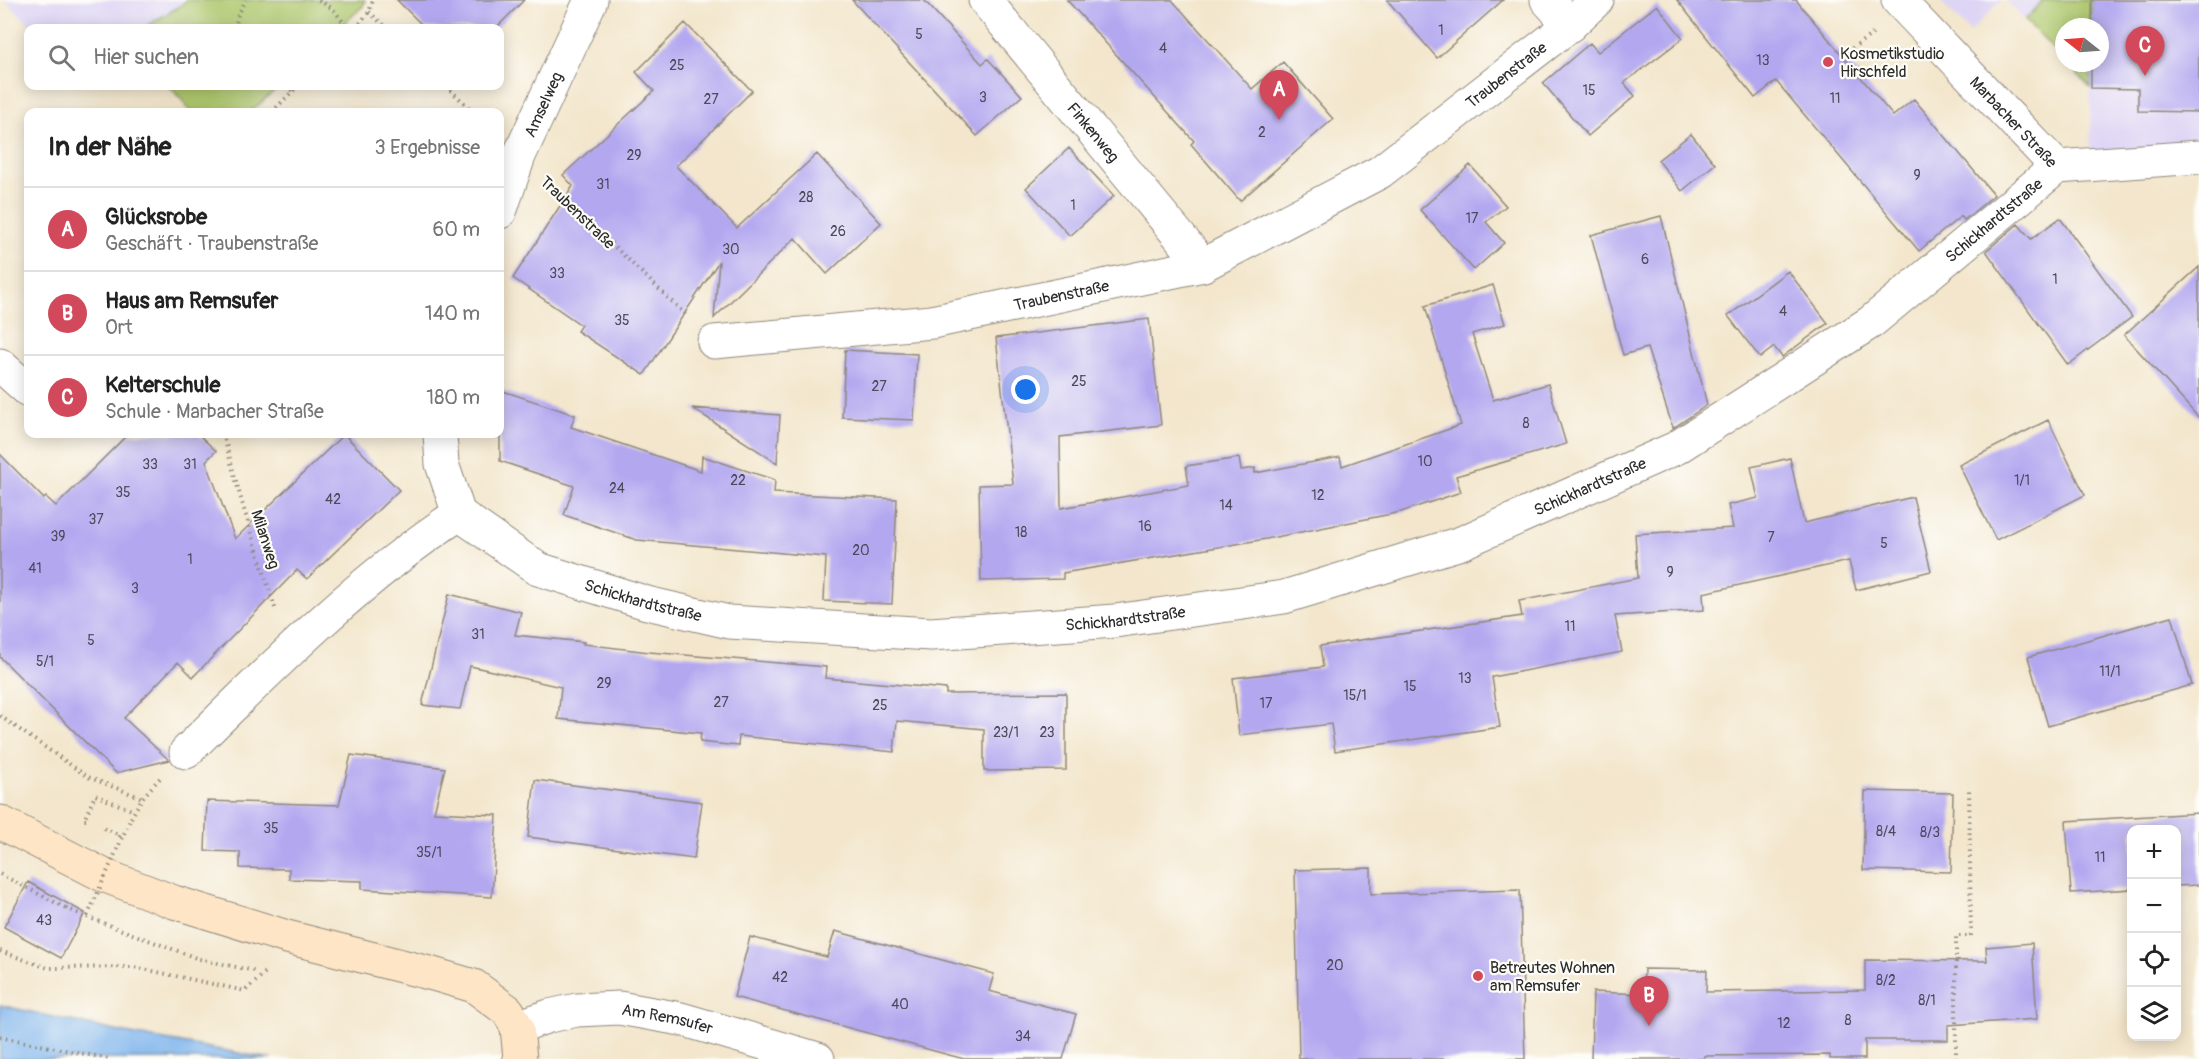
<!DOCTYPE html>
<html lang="de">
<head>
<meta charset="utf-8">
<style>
	:root { --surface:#fff; --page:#f6f6f6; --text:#222; --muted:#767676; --line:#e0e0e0; --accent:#d1495b }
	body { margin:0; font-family:Pangolin,sans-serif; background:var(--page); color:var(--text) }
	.controls { position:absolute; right:18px; bottom:18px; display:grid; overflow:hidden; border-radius:12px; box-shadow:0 3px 15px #0003 }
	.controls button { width:54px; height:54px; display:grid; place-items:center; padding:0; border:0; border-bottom:2px solid var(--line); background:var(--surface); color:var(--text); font:30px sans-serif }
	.compass { position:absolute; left:2055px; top:18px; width:54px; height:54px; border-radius:50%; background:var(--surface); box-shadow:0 3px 15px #0003; rotate:287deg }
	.you { position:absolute; left:1026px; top:390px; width:21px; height:21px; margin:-15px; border:4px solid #fff; border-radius:50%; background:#1a73e8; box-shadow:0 0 0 9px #1a73e833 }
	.badge { display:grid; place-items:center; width:39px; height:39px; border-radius:50%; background:var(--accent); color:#fff; font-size:20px; font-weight:700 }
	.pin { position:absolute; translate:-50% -50px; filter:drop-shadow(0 2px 3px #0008) }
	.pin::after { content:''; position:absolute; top:32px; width:21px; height:18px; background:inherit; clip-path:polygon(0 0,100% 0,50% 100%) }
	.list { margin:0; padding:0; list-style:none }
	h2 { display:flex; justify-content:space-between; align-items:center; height:78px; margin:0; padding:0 24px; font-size:26px }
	h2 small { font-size:20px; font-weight:400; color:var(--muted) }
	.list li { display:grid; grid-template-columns:39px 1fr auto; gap:18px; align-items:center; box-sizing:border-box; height:84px; padding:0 24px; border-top:2px solid var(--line) }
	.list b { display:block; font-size:22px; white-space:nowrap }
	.list p { margin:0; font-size:20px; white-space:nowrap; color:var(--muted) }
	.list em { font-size:20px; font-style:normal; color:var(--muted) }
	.icon { flex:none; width:33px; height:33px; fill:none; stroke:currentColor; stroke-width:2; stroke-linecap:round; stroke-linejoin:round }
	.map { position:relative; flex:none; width:2199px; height:1059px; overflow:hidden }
	.search { position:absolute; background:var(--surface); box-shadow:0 3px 15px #0003; left:24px; top:24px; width:480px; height:66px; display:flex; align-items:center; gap:15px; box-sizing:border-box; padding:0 21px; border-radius:12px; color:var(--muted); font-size:22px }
	.panel { position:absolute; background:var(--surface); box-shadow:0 3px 15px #0003; left:24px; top:108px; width:480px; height:330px; border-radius:12px }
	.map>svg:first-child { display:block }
	.built { fill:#ded5f5 }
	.green { fill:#aec76d; stroke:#6c794c; stroke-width:1.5 }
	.water { fill:#7eb4ed; stroke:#54708c; stroke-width:1.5 }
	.building { fill:#b3a8f0 }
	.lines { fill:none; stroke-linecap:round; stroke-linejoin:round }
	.minor-casing { stroke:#8f887c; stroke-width:35 }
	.secondary-casing { stroke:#8f887c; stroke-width:35 }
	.path { stroke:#8f887c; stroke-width:4; stroke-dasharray:1.5 4.5; stroke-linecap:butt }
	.minor { stroke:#fff; stroke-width:33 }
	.secondary { stroke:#fde5c5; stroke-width:33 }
	.path-bridge { stroke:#8f887c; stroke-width:4; stroke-dasharray:1.5 4.5; stroke-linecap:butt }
	.poi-dot { fill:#d1495b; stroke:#fdfcf7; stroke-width:2 }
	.labels { text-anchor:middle; stroke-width:4.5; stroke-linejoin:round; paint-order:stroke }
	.number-label { font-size:14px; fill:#4d4a5c }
	.poi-label { font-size:16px; fill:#2b2b2b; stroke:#fdfcf7; text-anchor:start }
	.street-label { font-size:16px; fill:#2b2b2b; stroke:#fdfcf7 }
</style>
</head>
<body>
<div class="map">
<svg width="2199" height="1059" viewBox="0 0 2199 1059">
	<rect width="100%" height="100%" fill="#fdfcf7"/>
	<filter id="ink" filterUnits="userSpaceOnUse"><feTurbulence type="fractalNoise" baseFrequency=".0167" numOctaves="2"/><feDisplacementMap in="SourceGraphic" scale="12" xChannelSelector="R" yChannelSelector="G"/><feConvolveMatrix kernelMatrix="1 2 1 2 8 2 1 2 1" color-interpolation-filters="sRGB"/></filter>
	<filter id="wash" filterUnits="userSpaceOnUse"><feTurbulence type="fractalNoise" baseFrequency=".008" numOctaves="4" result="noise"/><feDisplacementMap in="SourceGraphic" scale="24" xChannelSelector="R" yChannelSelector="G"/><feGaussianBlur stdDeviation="1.35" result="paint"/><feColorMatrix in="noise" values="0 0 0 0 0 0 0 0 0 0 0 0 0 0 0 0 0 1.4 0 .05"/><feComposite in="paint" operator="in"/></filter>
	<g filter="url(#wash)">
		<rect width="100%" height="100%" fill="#f3e6cc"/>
		<path class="built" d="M5,0H186L145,28H33Z
			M1939,0H2002L1970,32Z
			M2005,0H2044L2025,20Z
			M2092,0H2199V157L2090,165L2091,63H2100V27H2092Z"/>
		<path class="green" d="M186,0H365L363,6L339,28H149L148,25L183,4Z
			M2044,0H2092V27H2064V60L2025,20Z
			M2067,63H2091V88Z
			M169,86H280L250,112H190L184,102Z"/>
		<path class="water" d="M0,1005L120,1032L272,1059H0Z"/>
		<g id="blocks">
			<path class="building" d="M397,0H524L496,28H425Z
				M852,0H924L982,64L988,59L1022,96L977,136Z
				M1067,0H1172L1252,89L1283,62L1333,119L1240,201L1191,144L1194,141Z
				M1387,0H1503L1437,58Z
				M1677,0H1796L1893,116L1914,99L1994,195L1964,220L1961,216L1919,251L1776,81L1755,98Z
				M2092,0H2199V112L2138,111V89L2091,88V63H2100V27H2092Z
				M1657,5L1683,38L1624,83L1635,96L1588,136L1543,83L1590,43L1598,52Z
				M685,23L752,91L676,166L737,228L817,154L881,223L827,274L795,238L714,318L719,261L644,375L577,331L581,325L513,278L573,186L563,175L654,91L636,72Z
				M1691,134L1715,164L1682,191L1658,160Z
				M1069,148L1114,196L1070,236L1026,188Z
				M1470,165L1506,206L1486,222L1504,243L1474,270L1420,210Z
				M1661,216L1707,405L1673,428L1647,348L1623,355L1591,235Z
				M2060,218L2132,317L2068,365L1986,251L2018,224L2031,239Z
				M2199,267V418L2124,335Z
				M1788,271L1828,323L1782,357L1774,347L1760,358L1728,316Z
				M1493,285L1505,324L1472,334L1493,400L1548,384L1566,444L1456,476L1461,492L1401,512L1266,539L1063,573V579L981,581L979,485L1013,484L996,338L1149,319L1161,425L1060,437L1061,508L1189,485L1186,466L1239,458L1241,470L1255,468V473L1340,457L1342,466L1461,425L1425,306Z
				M845,350L917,354L914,420L842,417Z
				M500,390L575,415L571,427L701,471L702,456L775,480L774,493L897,499L892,604L824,601L826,557L637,540L564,515L574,486L500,461Z
				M692,408L780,415L777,463Z
				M2048,420L2085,495L1996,540L1959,465Z
				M128,434H198L216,451L206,461L235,539L344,434L399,490L307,579L297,570L193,677L178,662L124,718L169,760L116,773L0,657V454L44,499L46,497L56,506Z
				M1790,458L1804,523L1913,497L1931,571L1856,590L1849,561L1703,593L1704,610L1615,616L1622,652L1492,677L1500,727L1335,751L1331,724L1239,735L1233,678L1323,667L1320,646L1522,616L1519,601L1638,578L1635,534L1733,528L1728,505L1758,498L1751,467Z
				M449,594L521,612L515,635L584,642L583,644L649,652L826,667L825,678L946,689V694L1066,693V770L984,771V729L897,721L894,752L739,736L738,746L700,742L701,733L558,719L561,687L470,666L460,709L422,705Z
				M2172,616L2192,685L2048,726L2028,657Z
				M351,755L445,768L434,812L497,815L492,897L362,889V881L289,879V869L240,868V852L205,851L207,801L339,805Z
				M535,780L702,802L694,859L528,837Z
				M1865,791L1953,793L1951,872L1863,870Z
				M2199,813V885L2176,886V830H2132V889L2071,893L2066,821Z
				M1371,868V894L1520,890L1525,1059H1299L1295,870Z
				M28,882L85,913L61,958L4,927Z
				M835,931L994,974L989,991L1076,1014L1063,1059H964L734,997L750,937L827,957Z
				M2032,943L2037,1019L1948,1025V1040H1865V1059H1830V1055L1704,1056V1059H1591L1593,992L1643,994L1644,969L1707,970L1706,992L1865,990V960L1987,961L1986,947Z"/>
		</g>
	</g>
	<g filter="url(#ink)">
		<use href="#blocks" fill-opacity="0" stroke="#8f887c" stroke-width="1.5"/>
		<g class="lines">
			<defs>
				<g id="minor">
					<path id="s1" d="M985,0L1203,265"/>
					<path d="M1547,0L1570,25"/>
					<path id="s2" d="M1898,0L2057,167L2199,157"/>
					<path id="s3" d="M500,212L519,156L591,0"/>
					<path id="s4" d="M714,342L932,322L1203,265L1380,172L1570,25L1597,0"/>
					<path d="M0,365L28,390"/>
					<path d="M440,434L442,464L459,514"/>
					<path id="s5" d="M459,514L538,569L647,603L729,622L931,634L1115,621L1284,597L1461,543L1676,448L1871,322L2057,167"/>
					<path d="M186,752C271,668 358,580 459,514"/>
					<path id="s6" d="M517,1027L549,1016L577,1010L619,1008L681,1019L818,1059"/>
				</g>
				<path id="secondary" d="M0,822L103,875L174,902L287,937L433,974L474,986L508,1011L517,1027L520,1059"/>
			</defs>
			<use href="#minor" class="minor-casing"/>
			<use href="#secondary" class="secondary-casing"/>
			<path class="path" d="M319,0L333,9L348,28
				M369,12L387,28
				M235,28L238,15L246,0
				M356,28L369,12L373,0
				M1842,55L1874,33
				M286,86L292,91
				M446,86L474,112
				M272,112L298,86
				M550,185L686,315
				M223,434L243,506L276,611
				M0,716L88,777L142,798
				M131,818L142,798L160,778
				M86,820H84L95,795L134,811
				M104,828L120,835L118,839
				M0,874L66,908
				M87,917L199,959L255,971
				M0,951L48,968L134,967L245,991L267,971
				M0,1037L110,1059
				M1956,1059V936H1971L1969,786"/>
			<use href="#minor" class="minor"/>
			<use href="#secondary" class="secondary"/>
			<path class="path-bridge" d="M66,908L87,917L131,818"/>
		</g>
	</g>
	<g class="poi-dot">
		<circle cx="1828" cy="62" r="6"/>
		<circle cx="1478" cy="976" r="6"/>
	</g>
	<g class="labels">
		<g class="number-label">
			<text x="1441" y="35">1</text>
			<text x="919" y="39">5</text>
			<text x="1163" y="53">4</text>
			<text x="1763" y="65">13</text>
			<text x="677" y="70">25</text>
			<text x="1589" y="95">15</text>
			<text x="983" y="102">3</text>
			<text x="1835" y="103">11</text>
			<text x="711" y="104">27</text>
			<text x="1262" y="137">2</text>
			<text x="634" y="160">29</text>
			<text x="1917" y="180">9</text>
			<text x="603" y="189">31</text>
			<text x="806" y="202">28</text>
			<text x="1073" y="210">1</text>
			<text x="1472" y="223">17</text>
			<text x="838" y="236">26</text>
			<text x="731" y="254">30</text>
			<text x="1645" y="264">6</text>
			<text x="557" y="278">33</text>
			<text x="2055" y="284">1</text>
			<text x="1783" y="316">4</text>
			<text x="622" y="325">35</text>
			<text x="1079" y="386">25</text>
			<text x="879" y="391">27</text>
			<text x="1526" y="428">8</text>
			<text x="1425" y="466">10</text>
			<text x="150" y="469">33</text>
			<text x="190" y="469">31</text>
			<text x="738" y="485">22</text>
			<text x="2022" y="485">1/1</text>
			<text x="617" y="493">24</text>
			<text x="123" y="497">35</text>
			<text x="1318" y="500">12</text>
			<text x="333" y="504">42</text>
			<text x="1226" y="510">14</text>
			<text x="96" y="524">37</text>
			<text x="1145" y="531">16</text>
			<text x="1021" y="537">18</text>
			<text x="58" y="541">39</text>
			<text x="1771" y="542">7</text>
			<text x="1884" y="548">5</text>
			<text x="861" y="555">20</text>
			<text x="190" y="564">1</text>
			<text x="35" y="573">41</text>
			<text x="1670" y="577">9</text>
			<text x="135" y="593">3</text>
			<text x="1570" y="631">11</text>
			<text x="478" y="639">31</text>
			<text x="91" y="645">5</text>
			<text x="45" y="666">5/1</text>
			<text x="2110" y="676">11/1</text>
			<text x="1465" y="683">13</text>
			<text x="604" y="688">29</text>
			<text x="1410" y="691">15</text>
			<text x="1355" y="700">15/1</text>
			<text x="721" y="707">27</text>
			<text x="1266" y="708">17</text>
			<text x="880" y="710">25</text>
			<text x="1006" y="737">23/1</text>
			<text x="1047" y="737">23</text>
			<text x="271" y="833">35</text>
			<text x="1886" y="836">8/4</text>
			<text x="1930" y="837">8/3</text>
			<text x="429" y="857">35/1</text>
			<text x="2100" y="862">11</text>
			<text x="44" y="925">43</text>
			<text x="1335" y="970">20</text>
			<text x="780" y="982">42</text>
			<text x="1886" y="985">8/2</text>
			<text x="1927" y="1005">8/1</text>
			<text x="900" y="1009">40</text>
			<text x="1848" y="1025">8</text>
			<text x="1784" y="1028">12</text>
			<text x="1023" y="1041">34</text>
		</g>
		<g class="poi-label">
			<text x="1840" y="59">Kosmetikstudio<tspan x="1840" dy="18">Hirschfeld</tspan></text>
			<text x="1490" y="973">Betreutes Wohnen<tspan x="1490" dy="18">am Remsufer</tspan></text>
		</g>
		<g class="street-label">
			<text dy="6" stroke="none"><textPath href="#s4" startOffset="855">Traubenstraße</textPath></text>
			<text dy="6" stroke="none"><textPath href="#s3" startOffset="116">Amselweg</textPath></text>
			<text dy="6" stroke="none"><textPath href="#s2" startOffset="168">Marbacher Straße</textPath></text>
			<text dy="6" stroke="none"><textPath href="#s1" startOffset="171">Finkenweg</textPath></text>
			<text transform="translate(578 212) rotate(44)" y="6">Traubenstraße</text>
			<text dy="6" stroke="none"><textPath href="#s5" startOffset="1664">Schickhardtstraße</textPath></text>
			<text dy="6" stroke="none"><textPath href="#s4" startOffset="351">Traubenstraße</textPath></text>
			<text dy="6" stroke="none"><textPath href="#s5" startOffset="1178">Schickhardtstraße</textPath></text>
			<text transform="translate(266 539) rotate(72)" y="6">Milanweg</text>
			<text dy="6" stroke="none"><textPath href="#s5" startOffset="206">Schickhardtstraße</textPath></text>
			<text dy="6" stroke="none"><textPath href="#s5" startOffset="692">Schickhardtstraße</textPath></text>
			<text dy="6" stroke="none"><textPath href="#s6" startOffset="154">Am Remsufer</textPath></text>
		</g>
	</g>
</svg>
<div class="controls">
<button>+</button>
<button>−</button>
<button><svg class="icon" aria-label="locate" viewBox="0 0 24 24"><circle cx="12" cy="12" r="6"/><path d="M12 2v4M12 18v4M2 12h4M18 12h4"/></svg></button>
<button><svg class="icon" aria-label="layers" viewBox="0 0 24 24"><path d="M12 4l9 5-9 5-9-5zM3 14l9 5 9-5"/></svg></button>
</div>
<svg class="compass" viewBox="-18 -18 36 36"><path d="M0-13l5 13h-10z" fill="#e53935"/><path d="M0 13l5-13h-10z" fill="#767676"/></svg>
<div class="you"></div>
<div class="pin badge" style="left:1279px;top:120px">A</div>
<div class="pin badge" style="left:1649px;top:1026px">B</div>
<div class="pin badge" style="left:2145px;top:76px">C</div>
<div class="search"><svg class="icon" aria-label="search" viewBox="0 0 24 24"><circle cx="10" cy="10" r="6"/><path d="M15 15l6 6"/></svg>Hier suchen</div>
<section class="panel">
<h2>In der Nähe<small>3 Ergebnisse</small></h2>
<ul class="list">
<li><span class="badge">A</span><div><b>Glücksrobe</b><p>Geschäft · Traubenstraße</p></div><em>60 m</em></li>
<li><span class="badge">B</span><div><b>Haus am Remsufer</b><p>Ort</p></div><em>140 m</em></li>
<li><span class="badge">C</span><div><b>Kelterschule</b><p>Schule · Marbacher Straße</p></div><em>180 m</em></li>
</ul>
</section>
</div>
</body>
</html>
